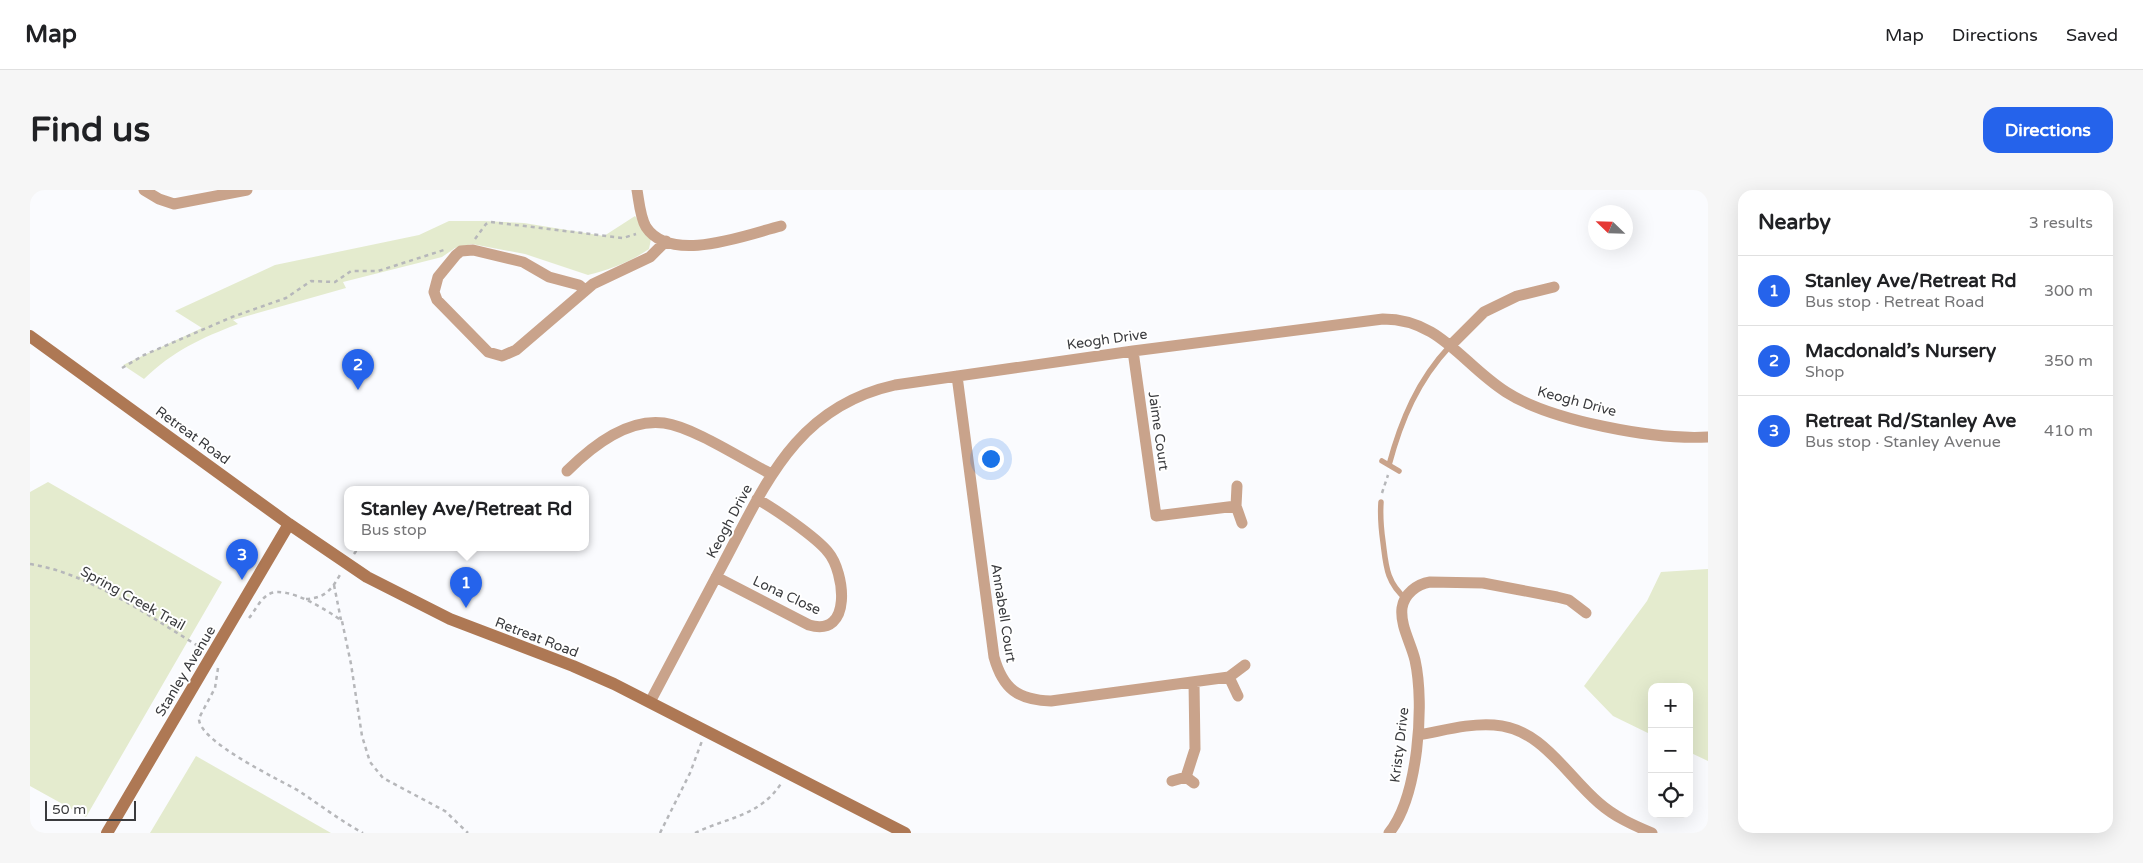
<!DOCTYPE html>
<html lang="en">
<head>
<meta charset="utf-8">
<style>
	:root { --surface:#fff; --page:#f6f6f6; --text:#202124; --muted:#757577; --line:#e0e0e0; --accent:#2563eb }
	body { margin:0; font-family:"Varela Round",sans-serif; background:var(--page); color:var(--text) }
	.controls { position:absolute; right:15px; bottom:15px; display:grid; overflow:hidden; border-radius:10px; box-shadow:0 5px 20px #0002 }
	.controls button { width:45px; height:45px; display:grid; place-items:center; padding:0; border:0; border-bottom:1px solid var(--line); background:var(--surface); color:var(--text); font:25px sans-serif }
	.compass { position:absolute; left:1558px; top:15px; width:45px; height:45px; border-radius:50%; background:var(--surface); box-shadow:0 5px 20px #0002; rotate:293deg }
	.scale { position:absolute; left:15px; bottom:12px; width:91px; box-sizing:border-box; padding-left:5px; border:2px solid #3a3b3e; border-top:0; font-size:14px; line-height:18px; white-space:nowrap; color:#3a3b3e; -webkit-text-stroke:4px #fff; paint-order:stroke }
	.you { position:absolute; left:960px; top:268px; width:18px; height:18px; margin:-12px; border:4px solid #fff; border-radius:50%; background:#1a73e8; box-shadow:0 0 0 8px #1a73e833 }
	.badge { display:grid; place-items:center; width:32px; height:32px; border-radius:50%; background:var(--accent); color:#fff; font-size:16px; font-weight:700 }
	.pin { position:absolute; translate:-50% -41px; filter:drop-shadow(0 1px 2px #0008) }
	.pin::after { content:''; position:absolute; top:26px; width:18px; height:15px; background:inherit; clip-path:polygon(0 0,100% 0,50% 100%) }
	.popup { position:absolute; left:314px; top:296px; width:245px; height:65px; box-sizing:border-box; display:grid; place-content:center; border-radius:10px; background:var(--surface); filter:drop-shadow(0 1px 4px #0005); font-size:16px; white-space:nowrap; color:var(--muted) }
	.popup b { font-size:19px; color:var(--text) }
	.popup::after { content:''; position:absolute; left:50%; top:100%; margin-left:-10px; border:10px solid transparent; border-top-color:var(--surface) }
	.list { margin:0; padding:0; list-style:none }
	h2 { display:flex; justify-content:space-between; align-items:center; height:65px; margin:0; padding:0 20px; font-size:21px }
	h2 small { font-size:16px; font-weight:400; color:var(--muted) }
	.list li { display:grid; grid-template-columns:32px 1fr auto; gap:15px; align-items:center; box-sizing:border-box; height:70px; padding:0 20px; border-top:1px solid var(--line) }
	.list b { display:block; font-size:19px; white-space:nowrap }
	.list p { margin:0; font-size:16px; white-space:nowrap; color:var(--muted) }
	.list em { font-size:16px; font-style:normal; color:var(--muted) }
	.icon { flex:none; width:28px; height:28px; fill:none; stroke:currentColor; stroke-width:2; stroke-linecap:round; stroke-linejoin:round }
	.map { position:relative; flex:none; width:1678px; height:643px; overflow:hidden; border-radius:15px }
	header { display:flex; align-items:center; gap:30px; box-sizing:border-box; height:70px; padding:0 25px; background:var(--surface); border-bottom:1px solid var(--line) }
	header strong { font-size:24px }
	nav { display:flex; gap:28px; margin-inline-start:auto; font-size:18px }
	.intro { display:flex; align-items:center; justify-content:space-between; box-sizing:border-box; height:120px; padding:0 30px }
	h1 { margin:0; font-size:35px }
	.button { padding:12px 22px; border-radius:15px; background:var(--accent); color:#fff; font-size:18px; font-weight:700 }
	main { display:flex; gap:30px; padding:0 30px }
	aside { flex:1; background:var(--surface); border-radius:15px; box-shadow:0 5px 20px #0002 }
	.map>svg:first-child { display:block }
	.green { fill:#e4ebce }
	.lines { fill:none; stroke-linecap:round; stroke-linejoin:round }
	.path { stroke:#b6b7ba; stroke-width:2.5; stroke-dasharray:4 4; stroke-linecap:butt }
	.lane { stroke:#c9a38b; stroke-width:5.5 }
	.street { stroke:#c9a38b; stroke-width:11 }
	.secondary { stroke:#ae7854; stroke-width:12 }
	.labels { text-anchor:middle; stroke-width:4; stroke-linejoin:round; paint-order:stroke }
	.street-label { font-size:14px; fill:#3a3b3e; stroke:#fff }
</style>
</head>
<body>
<header>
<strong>Map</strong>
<nav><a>Map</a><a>Directions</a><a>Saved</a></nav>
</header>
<div class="intro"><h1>Find us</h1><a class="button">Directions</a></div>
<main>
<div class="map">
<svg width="1678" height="643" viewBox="0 0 1678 643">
	<rect width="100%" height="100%" fill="#fafbfe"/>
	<path class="green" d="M605,26L621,49L619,59C602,71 579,80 558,85L495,64L442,54L425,58L412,67L313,92L316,98L203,130L208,134C171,148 143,161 114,189L93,175L172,138L145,121L245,75L389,45L419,31H454L494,33L574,46Z
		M18,292L192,392L56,627L0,596V302Z
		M1678,379V571L1659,562V497H1622V545L1583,526L1554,496L1617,411L1631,382Z
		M166,566L301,643H120Z"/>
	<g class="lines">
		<path class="path" d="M445,49L456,34L461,32L593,48L606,44
			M92,178L114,165L202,127L256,108L281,91L305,92L321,81H348L414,60
			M1352,303L1358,285
			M324,364L329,357
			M0,374C59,383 122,428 173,459
			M304,395L311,430
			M276,409C296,408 302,399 311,383
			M219,428C225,421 230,409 239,404C257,395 297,420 312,431L321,474L332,546L340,572L353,588L415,621L438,643
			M188,478L185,498L169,528C167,551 250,590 269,601C290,615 311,631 333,643
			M630,643L660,583L672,551
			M665,643C698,627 731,626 752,592"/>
		<path class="lane" d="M1352,271L1369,281
			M1359,275C1371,230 1388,190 1420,156
			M1351,312C1350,326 1351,338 1353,352C1356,375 1356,392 1376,409"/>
		<path class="street" d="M114,0L129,9L144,14L217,0
			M607,0C609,11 610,27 616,37C641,75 718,44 751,36
			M555,100L549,95L519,87L493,72L443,60L431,61L426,65L408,87L404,102L407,110L458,162L472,166L486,160L563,94L620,67L636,51
			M1420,156L1454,122L1487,106L1524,97
			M1103,161L1126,326L1206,316
			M927,186L964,467C973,499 988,510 1021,511L1199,487L1215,475
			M537,281C561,257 597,228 634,233C663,237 712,269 741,284
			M1207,296L1206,316L1212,333
			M686,387L779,435C823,448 815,382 798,362C786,347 745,319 727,309
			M1199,487L1208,506
			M620,512C644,466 669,420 693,374C736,293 766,217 865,195L1103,161L1353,129C1410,129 1432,174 1476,202C1521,231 1625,250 1678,247
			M1388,545C1412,541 1439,533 1464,535C1512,538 1536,585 1569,613C1585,627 1603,635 1622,643
			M1156,587L1165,559L1164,492
			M1142,591L1156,587L1164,593
			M1359,643C1388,607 1395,515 1385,470C1381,453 1370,436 1372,418C1374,404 1387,394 1400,392L1453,393L1527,407L1539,410L1556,423"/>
		<path class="secondary" d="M0,146L259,334L337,387L420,429L543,476L584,494L875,643
			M77,643L259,334"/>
	</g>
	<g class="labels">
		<g class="street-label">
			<text transform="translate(1077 149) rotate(-8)" y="5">Keogh Drive</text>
			<text transform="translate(1547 211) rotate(15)" y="5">Keogh Drive</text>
			<text transform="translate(1129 241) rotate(82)" y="5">Jaime Court</text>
			<text transform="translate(163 245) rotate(36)" y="5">Retreat Road</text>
			<text transform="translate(699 331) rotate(-62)" y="5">Keogh Drive</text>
			<text transform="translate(757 405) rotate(25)" y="5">Lona Close</text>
			<text transform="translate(103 408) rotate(29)" y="5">Spring Creek Trail</text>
			<text transform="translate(974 423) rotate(81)" y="5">Annabell Court</text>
			<text transform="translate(507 447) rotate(21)" y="5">Retreat Road</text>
			<text transform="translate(155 481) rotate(-59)" y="5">Stanley Avenue</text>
			<text transform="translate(1369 555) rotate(-83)" y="5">Kristy Drive</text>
		</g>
	</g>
</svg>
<div class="controls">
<button>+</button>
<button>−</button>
<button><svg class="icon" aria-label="locate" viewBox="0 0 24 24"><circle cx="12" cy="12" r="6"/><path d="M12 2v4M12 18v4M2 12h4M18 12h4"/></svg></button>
</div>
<svg class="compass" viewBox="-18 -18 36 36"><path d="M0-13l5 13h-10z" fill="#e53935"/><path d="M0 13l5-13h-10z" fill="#757577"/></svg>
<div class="scale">50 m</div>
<div class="you"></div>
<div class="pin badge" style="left:436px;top:418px">1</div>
<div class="popup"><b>Stanley Ave/Retreat Rd</b>Bus stop</div>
<div class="pin badge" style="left:328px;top:200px">2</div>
<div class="pin badge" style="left:212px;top:390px">3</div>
</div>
<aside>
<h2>Nearby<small>3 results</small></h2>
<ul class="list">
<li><span class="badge">1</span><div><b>Stanley Ave/Retreat Rd</b><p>Bus stop · Retreat Road</p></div><em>300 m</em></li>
<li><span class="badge">2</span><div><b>Macdonald’s Nursery</b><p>Shop</p></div><em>350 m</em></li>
<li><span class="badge">3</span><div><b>Retreat Rd/Stanley Ave</b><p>Bus stop · Stanley Avenue</p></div><em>410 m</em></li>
</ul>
</aside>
</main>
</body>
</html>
